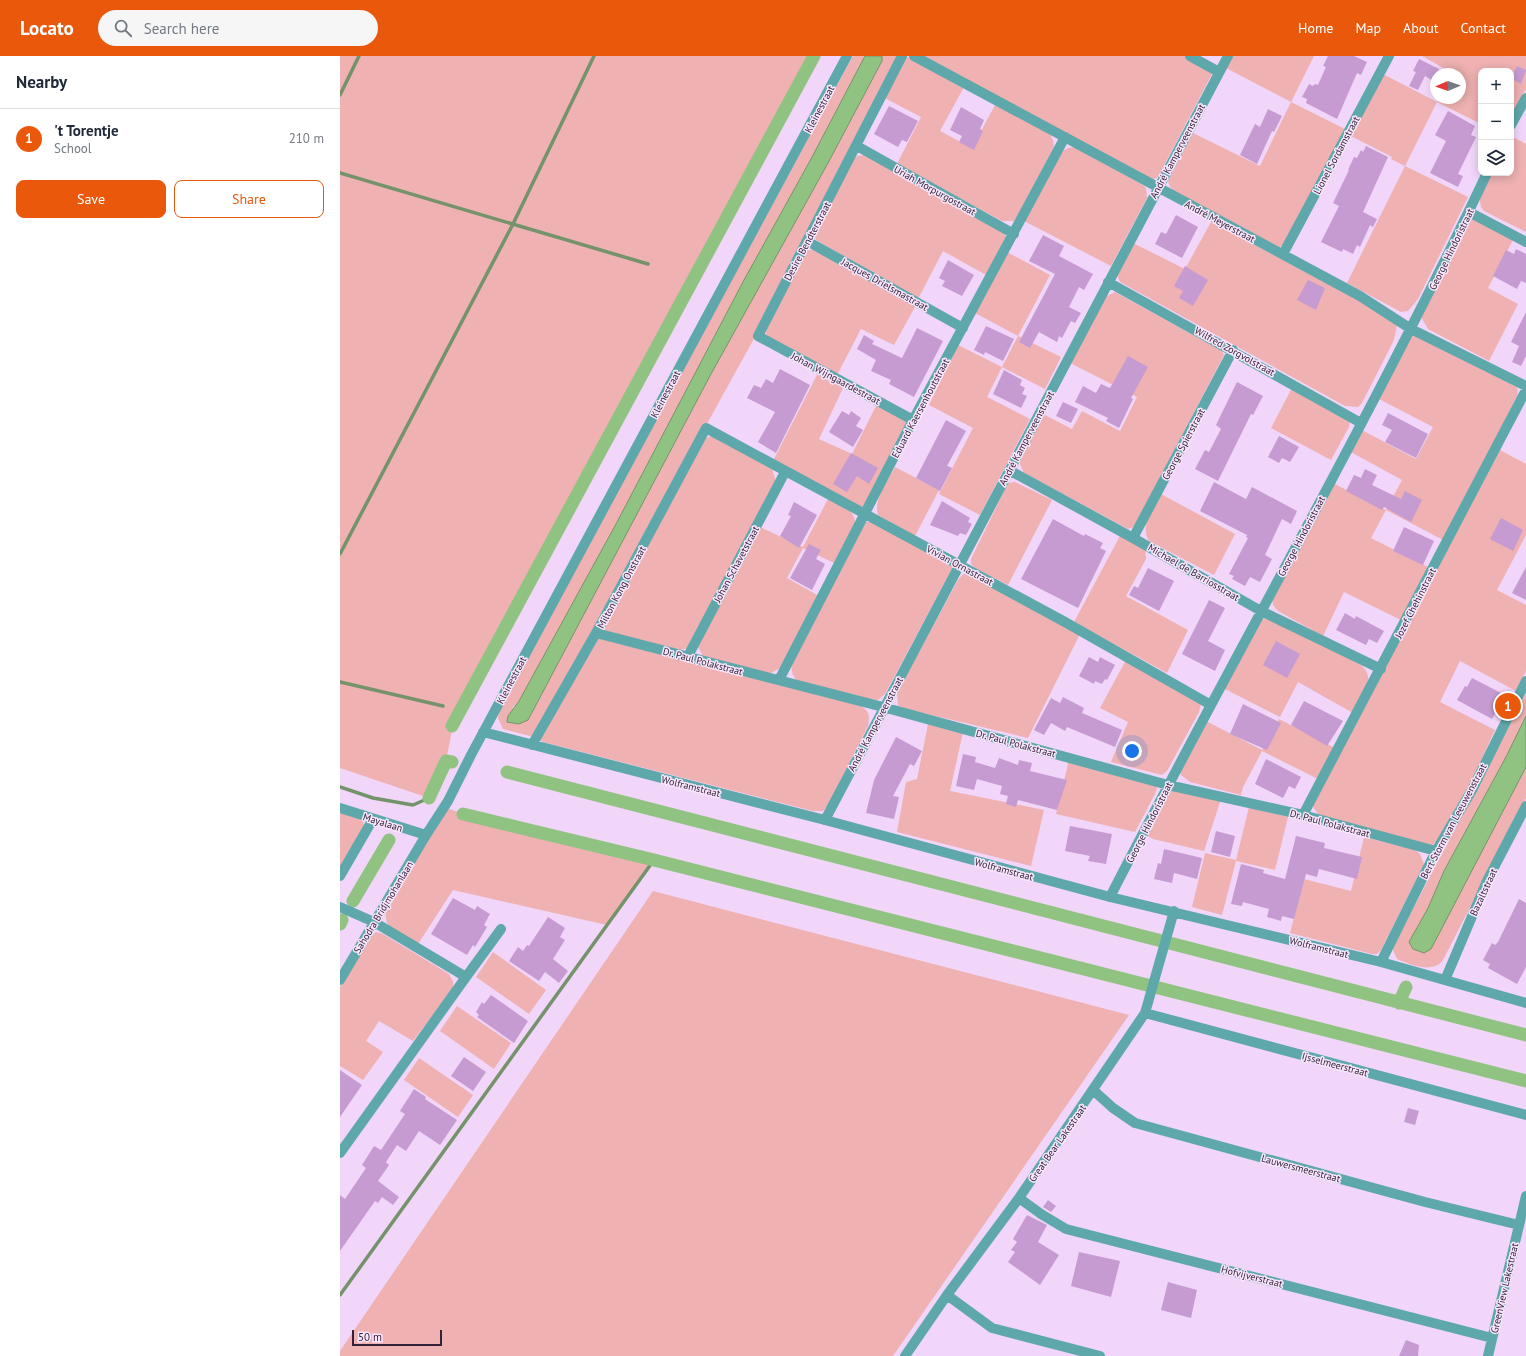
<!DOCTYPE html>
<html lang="en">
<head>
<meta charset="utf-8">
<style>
	:root { --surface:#fff; --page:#f6f6f7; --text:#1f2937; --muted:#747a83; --line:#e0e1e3; --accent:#ea580c }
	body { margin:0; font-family:"PT Sans",sans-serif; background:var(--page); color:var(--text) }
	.controls { position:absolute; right:12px; top:12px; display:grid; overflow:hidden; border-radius:8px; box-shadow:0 2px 10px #0003 }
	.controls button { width:36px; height:36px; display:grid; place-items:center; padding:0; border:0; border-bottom:1px solid var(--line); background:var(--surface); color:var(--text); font:20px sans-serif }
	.compass { position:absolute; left:1090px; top:12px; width:36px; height:36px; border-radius:50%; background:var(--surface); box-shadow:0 2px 10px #0003; rotate:268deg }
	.scale { position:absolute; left:12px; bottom:10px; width:90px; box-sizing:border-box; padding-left:4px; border:2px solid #332238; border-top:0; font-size:11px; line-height:14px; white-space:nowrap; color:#332238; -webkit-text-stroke:3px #f9e7fe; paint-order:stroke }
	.you { position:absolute; left:792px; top:695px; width:14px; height:14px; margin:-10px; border:3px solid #fff; border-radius:50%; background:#1a73e8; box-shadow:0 0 0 6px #1a73e833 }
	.badge { display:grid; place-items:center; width:26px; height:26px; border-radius:50%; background:var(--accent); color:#fff; font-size:13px; font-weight:700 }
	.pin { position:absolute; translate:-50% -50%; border:2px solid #fff; box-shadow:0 1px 4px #0006 }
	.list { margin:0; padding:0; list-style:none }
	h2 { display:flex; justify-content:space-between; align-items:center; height:52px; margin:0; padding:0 16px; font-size:17px }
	h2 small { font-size:13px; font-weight:400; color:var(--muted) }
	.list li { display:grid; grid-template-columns:26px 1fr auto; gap:12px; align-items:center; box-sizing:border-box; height:60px; padding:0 16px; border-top:1px solid var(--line) }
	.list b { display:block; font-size:15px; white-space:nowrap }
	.list p { margin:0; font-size:13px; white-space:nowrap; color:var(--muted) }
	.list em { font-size:13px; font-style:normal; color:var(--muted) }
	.actions { display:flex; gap:8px; padding:12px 16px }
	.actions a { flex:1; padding:9px 0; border:1px solid var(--accent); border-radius:8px; text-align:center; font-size:14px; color:var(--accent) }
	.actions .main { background:var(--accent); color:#fff }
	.icon { flex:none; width:22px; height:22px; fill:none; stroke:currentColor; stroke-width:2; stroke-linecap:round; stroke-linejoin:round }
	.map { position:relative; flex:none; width:1186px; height:1300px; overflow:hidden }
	header { display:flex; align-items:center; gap:24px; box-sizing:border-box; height:56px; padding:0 20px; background:var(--accent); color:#fff }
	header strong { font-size:19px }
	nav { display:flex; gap:22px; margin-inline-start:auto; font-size:14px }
	.search { width:280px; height:36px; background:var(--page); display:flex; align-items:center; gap:10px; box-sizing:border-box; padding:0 14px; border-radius:22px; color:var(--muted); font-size:15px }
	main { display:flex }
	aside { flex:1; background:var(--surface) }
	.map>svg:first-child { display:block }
	.green { fill:#efb1b1 }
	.water { fill:#90c381; stroke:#74936b }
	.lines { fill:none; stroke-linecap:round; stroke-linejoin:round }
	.stream { stroke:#74936b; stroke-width:3.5 }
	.canal { stroke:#90c381; stroke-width:13 }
	.building { fill:#c69bd2 }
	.minor { stroke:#5ea8ab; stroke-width:10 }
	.labels { text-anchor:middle; stroke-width:3; stroke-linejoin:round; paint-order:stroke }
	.street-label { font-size:10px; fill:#332238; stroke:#f9e7fe }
</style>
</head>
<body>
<header>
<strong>Locato</strong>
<div class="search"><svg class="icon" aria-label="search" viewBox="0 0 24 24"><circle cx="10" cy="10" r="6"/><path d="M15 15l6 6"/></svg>Search here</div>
<nav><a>Home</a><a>Map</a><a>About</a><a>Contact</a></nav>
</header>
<main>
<aside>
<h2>Nearby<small></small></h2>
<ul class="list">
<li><span class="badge">1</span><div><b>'t Torentje</b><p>School</p></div><em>210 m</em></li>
</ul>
<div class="actions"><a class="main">Save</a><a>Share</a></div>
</aside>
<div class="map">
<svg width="1186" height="1300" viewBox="0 0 1186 1300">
	<rect width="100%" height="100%" fill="#f1d6f9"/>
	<path class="green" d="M0,0H474L113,669L106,705L89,742L0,712Z
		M513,0H525L471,103L404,225L276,468L179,645L172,652L188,664L371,318L488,107L542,5V0H566L624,31L600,75L632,92L655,49L710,78L713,84L714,91L678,159L674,165H662L557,108L581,61L537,38L515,89L416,279L194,681L163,673L158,662L159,654Z
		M583,0H844L873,16L818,121L814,123L809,122Z
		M892,0H974L951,46L1005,73L944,189L939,191L934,190L835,136L830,131L828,125L853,77L920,110L951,46L886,12Z
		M1082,0H1186V33L1171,59V15H1141V68L1097,46L1065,110L1128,141L1078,243L1068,255L1061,256L1007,227L1065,110L1051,103L1052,101L1011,80L1043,18L1097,46L1100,42H1120V18H1114Z
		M1171,80L1186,88V176L1144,155L1141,151L1139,139L1149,117H1171Z
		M735,91L803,129L806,132L807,142L771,210L684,165L722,95L728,92Z
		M524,99L661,175L666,180L665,187L648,220L603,195L578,243L476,184L474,179L511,106L517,100Z
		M1133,161L1175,180L1148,232L1178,248L1149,305L1088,273L1081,261L1127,163Z
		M871,166L1054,263L1057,269L1054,284L1022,347L1018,351L1005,350L780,226L777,219L793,187L845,213Z
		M468,194H475L576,249L554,289L521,273L497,319L432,284L426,278L427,268Z
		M667,196L710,219L678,280L721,301L705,333L662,311L647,341L690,363L640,459L599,438L633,372L589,349L618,289L662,311L678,280L635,257Z
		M775,236L882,295L884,299L794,471L788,473L684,417L680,408V402L703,358L732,373L742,355L780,375L797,341L730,307L765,241Z
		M1075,278L1177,331L1178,338L1105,485L1046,454L1031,482L1088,511L1061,564L1004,536L983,580L938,555L933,549L932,542L991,426L1046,454L1062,424L1009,395L1020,373L1076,403L1093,371L1037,342L1069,281Z
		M478,317L504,330L479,383L512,398L537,348L567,366L527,448L521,451L433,405Z
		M953,330L1010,364L1009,371L991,404L931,372Z
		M372,380L432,413L436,425L349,592L336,595L264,575L263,572L366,382Z
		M1160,394L1186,408V479L1157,534L1186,549V615L1176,635L1120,605L1100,646L1155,674C1143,699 1112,776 1091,790L979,760L972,749Z
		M555,411L599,434L575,480L538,459C533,443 548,425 555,411Z
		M675,426L712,444L668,529L635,512L631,508V503L668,427Z
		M821,438L895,478L874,519L809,485C799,469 814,452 821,438Z
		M488,443C499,449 516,453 515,468L494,507L463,492L447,522L479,540L440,612L429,618L363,600L358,591L420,471L463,491Z
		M526,466H532L614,509L545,638L538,644H529L458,626C452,619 451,615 452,606L523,470Z
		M780,480L805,493L806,503L786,540L848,574L827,617L734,566Z
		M623,518H630L740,578L688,682L562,652L558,649L557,637L618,524Z
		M929,561L937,563L1021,609C1038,624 1021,641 1013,657L958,626L940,661L883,632L922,563Z
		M257,582L520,649C529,655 530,659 528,670L488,749L483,755H473L203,686L200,684Z
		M786,604L861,648L859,656L827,715L822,719L771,706L788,666L760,652Z
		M1186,638V660L1166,701L1104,815L1088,852L1069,886L1164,751L1186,711V742L1103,904C1093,918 1071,909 1057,903L1053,894L1054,889Z
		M939,663L995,692L978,723L922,695L903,731L901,739L850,726L841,719L840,713L866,665L922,694Z
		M588,668L623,676L610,735L704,754L691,810L557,776L566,726L577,723Z
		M729,704L816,727L817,732L815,738L795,776L716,758Z
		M831,731L881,743L864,795L813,783L806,779Z
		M909,751L948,761L935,814L896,805L882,859L852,851L865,797L896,804Z
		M107,752L123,758L314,804L267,869L113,834L78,888C62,879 40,874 47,852Z
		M0,757L23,764L24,771L0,811Z
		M1024,781L1075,794L1080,798L1084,808L1041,894L1037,898H1032L950,877L964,823L1011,835Z
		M313,835L789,959L553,1300H0V1295Z
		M36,876L43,878L109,918L113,926V933L73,985L39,965L26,985L43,996L23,1024L0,1010V931L30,882Z
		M153,896L206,934L189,958L136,921Z
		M117,950L171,987L154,1013L100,975Z
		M79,1002L133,1039L118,1061L64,1024Z"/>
	<path class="water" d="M525,0H542V5L488,107L371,318L188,664L179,668L167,666L168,660L179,645L276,468L404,224L471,103Z
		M1186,660V711L1091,893L1084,897L1073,893L1069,886L1088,852L1104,815L1166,701Z"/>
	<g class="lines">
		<path class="stream" d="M0,39L19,0
			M0,117L308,208
			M0,498L173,168L254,0
			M0,626L103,650
			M0,731L33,742L73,749L89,742
			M0,1239L314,804"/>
		<path class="canal" d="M112,670L474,0
			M167,716L1186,979
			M89,742L106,705L112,706
			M123,758L314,804L1186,1025
			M13,845L49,784
			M0,868L2,864
			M1059,947L1066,931"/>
	</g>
	<path class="building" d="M988,0H1014L1027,6L1021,19L1017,17L997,63L966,47L967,43L962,41L969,28L973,30L975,28L978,29L986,11L983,10Z
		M1079,3L1099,13L1093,25L1085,20L1078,34L1069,30L1076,16L1073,15Z
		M1177,10L1186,14L1181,28L1171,22Z
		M549,50L578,65L567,86L562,84L558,91L534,78Z
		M621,51L644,64L640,73L643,75L634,94L619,86L622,80L610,74Z
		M928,53L942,60L934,76L932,75L917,108L900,99L915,68L920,71Z
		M1108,55L1135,70L1131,79L1136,81L1118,118L1123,120L1118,131L1090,117L1106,85L1095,79Z
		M1026,90L1048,101L1023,156L1037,163L1033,171L1030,169L1020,191L1017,189L1013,198L1003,193L1002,196L981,186L999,150L993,147L1009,114H1008L1014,101L1017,102L1021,94L1023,96Z
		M836,159L858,171L842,202L815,188L821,176L826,178Z
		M703,179L724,190L719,200L753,218L744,234L739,231L729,251L741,257L735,267L731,265L722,282L719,280L717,286L699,276L690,292L679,286L715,218L689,205Z
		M1176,193L1186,198V227L1181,225L1177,233L1153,220L1166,194L1174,198Z
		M608,204L634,219L622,240L602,230L605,225L599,222Z
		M845,210L868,224L853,250L839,242L843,235L834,230Z
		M968,224L985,232L976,254L957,244Z
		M1186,256V300L1181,310L1172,306L1179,290L1171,286Z
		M646,270L674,283L663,305L645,296L644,299L634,294Z
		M577,272L603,285L574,341L549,328L551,324L531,315L536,304L517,293L524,279L534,285L532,288L562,302Z
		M788,300L808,311L791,342L793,343L779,372L766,365L768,362L735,346L743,330L756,337L761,328L770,332Z
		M440,313L470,329L436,397L418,386L435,356L407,342L414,329L421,332L426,323L433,327Z
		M664,314L682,324L680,329L685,332L682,338L687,340L681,352L653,338Z
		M897,326L923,340L913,359L911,358L878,425L855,413L865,394L869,396L881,373L876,369Z
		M723,346L738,353L731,367L716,360Z
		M502,355L509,359L511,355L521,362L516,370L523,374L513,391L489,376Z
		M1048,357L1088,378L1076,402L1045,386L1052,374L1042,369Z
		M606,364L626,375L607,410L612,412L600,435L576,422Z
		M939,380L959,391L950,406L942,402L939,407L928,401Z
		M511,397L538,412L529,428L517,420L507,436L493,428Z
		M1025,413L1037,419L1032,429L1061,443L1065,435L1082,444L1071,466L1044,451L1042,454L1006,435L1014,419L1021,422Z
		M874,426L906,443L912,431L957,455L951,468L942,463L925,499L932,503L920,526L910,521L905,530L892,523L894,520L889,518L908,482L906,481L907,479L860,455Z
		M602,445L630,462L628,466L632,468L626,479L620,477L618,480L590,469Z
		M454,446L477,459L459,492L440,480L451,460L448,459Z
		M1161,462L1183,474L1173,495L1150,483Z
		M713,463L744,480L745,478L763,487L760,492L766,495L738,552L681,523Z
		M1064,471L1094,485L1083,509L1053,495Z
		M469,488L481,494L476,503L485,508L472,534L450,522Z
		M1186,511V544L1172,537Z
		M808,512L834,525L819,555L789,539L794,530L798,532Z
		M869,544L885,552L868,585L885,594L875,615L842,598Z
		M1005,557L1015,563L1016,560L1044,575L1037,587L1029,583L1026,589L996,574Z
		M936,585L960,598L947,622L923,609Z
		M749,601L758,606L760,601L775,609L767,624L765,623L762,628L755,625L754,628L739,620Z
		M1132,622L1165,639L1152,663L1117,644L1125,630L1127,631Z
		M723,641L744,652L742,657L782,674L775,691L727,671L725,675L711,667L704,679L694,674L711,642L720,647Z
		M964,645L1003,665L987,690L951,669Z
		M903,648L941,667L927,694L890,678Z
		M556,681L582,695L574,710L570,708L553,740L559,741L554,763L526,757L534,724Z
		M623,698L636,701L635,706L655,712L659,702L678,709L679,704L692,707L690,715L727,724L717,754L678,744L676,751L666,748L668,740L660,738L662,730L637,723L634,734L616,730Z
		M926,703L961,721L955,733L949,730L943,742L915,728Z
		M730,770L772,778L766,808L748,805L750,800L725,795Z
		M876,775L895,780L890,801L871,796Z
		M956,780L985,787L984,792L1022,801L1017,823L979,813L977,821L966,818L954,863L942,860L941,865L927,861L929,853L903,846L902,850L891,848L901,808L924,814L923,817L945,823Z
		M824,793L862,802L857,823L834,817L832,827L814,823L818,807L821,808Z
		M113,842L135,854L137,850L150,858L144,869L147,871L135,891L133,889L127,899L91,878Z
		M1179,843L1186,847V911L1177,928L1148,912L1150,908L1143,904L1152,887L1155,889L1158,886Z
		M208,861L225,872L220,881L225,884L213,903L228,915L219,927L205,916L199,925L169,905L178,891L183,895L187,889L189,890Z
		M151,939L188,965L174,987L137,961L139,959L136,956L142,946L144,948Z
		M124,1001L146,1016L133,1035L111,1020Z
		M0,1014L22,1029L0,1061Z
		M74,1033L86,1041L85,1043L117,1064L100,1089L79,1075L66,1095L57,1089L46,1106L49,1109L38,1125L59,1141L53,1149L42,1141L38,1147L35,1145L0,1195V1139L5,1143L26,1112L22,1109L34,1090L41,1094L65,1058L60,1055Z
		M1068,1052L1079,1055L1075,1069L1064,1066Z
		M708,1144L716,1150L711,1156L703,1151Z
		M687,1159L707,1169L698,1186L719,1199L700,1229L668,1206L675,1196L671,1194L677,1186L673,1183Z
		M739,1196L780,1205L771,1241L731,1230Z
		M828,1226L857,1234L851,1262L821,1254Z
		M1066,1284L1079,1289L1078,1300H1059Z"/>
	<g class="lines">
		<path class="minor" d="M562,0L418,280L573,364
			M574,0L1020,240L1071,273L1186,330
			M850,0L879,16
			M1171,69L1186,42
			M517,90L674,178
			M1129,156L1186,186
			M467,185L623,272
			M943,198L1049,0
			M768,226L1021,367
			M669,414L793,482L921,555L1041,613
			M793,482L893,294
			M256,577L543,651L828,729L963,759L1096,795
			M348,600L445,416
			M439,624L573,364L725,81
			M143,676L485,764L770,841L1041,906L1186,947
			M192,689L256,577L366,372L725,566L871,649
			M0,752L86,779
			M963,759L1186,334
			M485,764L888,0
			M0,820L33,763
			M770,841C894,599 1031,363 1147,117
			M0,851L34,866L126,921L161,873
			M1041,906L1096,795L1132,734L1186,625
			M0,924L86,779L108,745L131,699L507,0
			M1105,924L1147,825L1186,750
			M805,957L1186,1059
			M753,1034L773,1052L795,1067L1085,1146L1179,1169
			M0,1097L126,921
			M679,1142L701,1158L726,1173L1152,1282
			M607,1239L652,1272L760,1300
			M565,1300L607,1239L679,1142L805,957L834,855
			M1148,1300L1186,1140"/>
	</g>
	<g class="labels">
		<g class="street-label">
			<text transform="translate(479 53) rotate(-62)" y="4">Kleinestraat</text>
			<text transform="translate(837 95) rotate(-62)" y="4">André Kamperveenstraat</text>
			<text transform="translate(996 99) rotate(-62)" y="4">Lionel Sordamstraat</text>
			<text transform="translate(595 134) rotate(29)" y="4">Uriah Morpurgostraat</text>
			<text transform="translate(880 165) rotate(28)" y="4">André Meyerstraat</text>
			<text transform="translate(467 185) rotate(-62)" y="4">Desire Bendterstraat</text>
			<text transform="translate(1111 193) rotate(-64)" y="4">George Hindoristraat</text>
			<text transform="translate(545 228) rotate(29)" y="4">Jacques Drielsmastraat</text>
			<text transform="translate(895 295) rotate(29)" y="4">Wilfred Zorgvolstraat</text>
			<text transform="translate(496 322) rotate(28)" y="4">Johan Wijngaardestraat</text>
			<text transform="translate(325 338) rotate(-62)" y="4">Kleinestraat</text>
			<text transform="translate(580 352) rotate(-62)" y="4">Eduard Kaersenhoutstraat</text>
			<text transform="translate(686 382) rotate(-62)" y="4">André Kamperveenstraat</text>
			<text transform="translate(843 388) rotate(-62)" y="4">George Spierstraat</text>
			<text transform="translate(961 480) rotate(-62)" y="4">George Hindoristraat</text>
			<text transform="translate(396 508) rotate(-62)" y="4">Johan Schavetstraat</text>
			<text transform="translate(620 509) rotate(28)" y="4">Vivian Ornastraat</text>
			<text transform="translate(854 516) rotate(30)" y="4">Michael de Barriosstraat</text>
			<text transform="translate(281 531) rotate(-62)" y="4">Milton Kong Onstraat</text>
			<text transform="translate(1075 547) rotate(-63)" y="4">Jozef Chehinstraat</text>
			<text transform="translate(363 605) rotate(15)" y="4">Dr. Paul Polakstraat</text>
			<text transform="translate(171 624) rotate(-62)" y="4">Kleinestraat</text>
			<text transform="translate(535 668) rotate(-62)" y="4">André Kamperveenstraat</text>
			<text transform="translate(676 687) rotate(15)" y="4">Dr. Paul Polakstraat</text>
			<text transform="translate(351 730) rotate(14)" y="4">Wolframstraat</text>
			<text transform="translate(1113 765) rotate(-62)" y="4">Bert Storm van Leeuwenstraat</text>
			<text transform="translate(43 766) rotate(17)" y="4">Mayalaan</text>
			<text transform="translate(809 766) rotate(-63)" y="4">George Hindoristraat</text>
			<text transform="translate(990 767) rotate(15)" y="4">Dr. Paul Polakstraat</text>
			<text transform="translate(664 813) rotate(15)" y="4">Wolframstraat</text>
			<text transform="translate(1143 836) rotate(-65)" y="4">Bazaltstraat</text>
			<text transform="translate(43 851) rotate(-59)" y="4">Sahodra Bridjmohanlaan</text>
			<text transform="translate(979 891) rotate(14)" y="4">Wolframstraat</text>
			<text transform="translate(995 1008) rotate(15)" y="4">Ijsselmeerstraat</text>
			<text transform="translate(717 1087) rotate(-55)" y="4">Great Bear Lakestraat</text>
			<text transform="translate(961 1112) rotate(15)" y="4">Lauwersmeerstraat</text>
			<text transform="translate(912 1220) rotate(14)" y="4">Hofvijverstraat</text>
			<text transform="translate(1164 1232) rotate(-77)" y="4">GreenView Lakestraat</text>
		</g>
	</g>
</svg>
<div class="controls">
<button>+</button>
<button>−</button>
<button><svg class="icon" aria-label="layers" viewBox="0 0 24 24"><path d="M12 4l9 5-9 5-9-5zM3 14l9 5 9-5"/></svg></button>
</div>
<svg class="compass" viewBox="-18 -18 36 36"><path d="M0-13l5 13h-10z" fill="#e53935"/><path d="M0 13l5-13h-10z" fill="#747a83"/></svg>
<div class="scale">50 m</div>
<div class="you"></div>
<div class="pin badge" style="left:1168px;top:650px">1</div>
</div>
</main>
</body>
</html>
